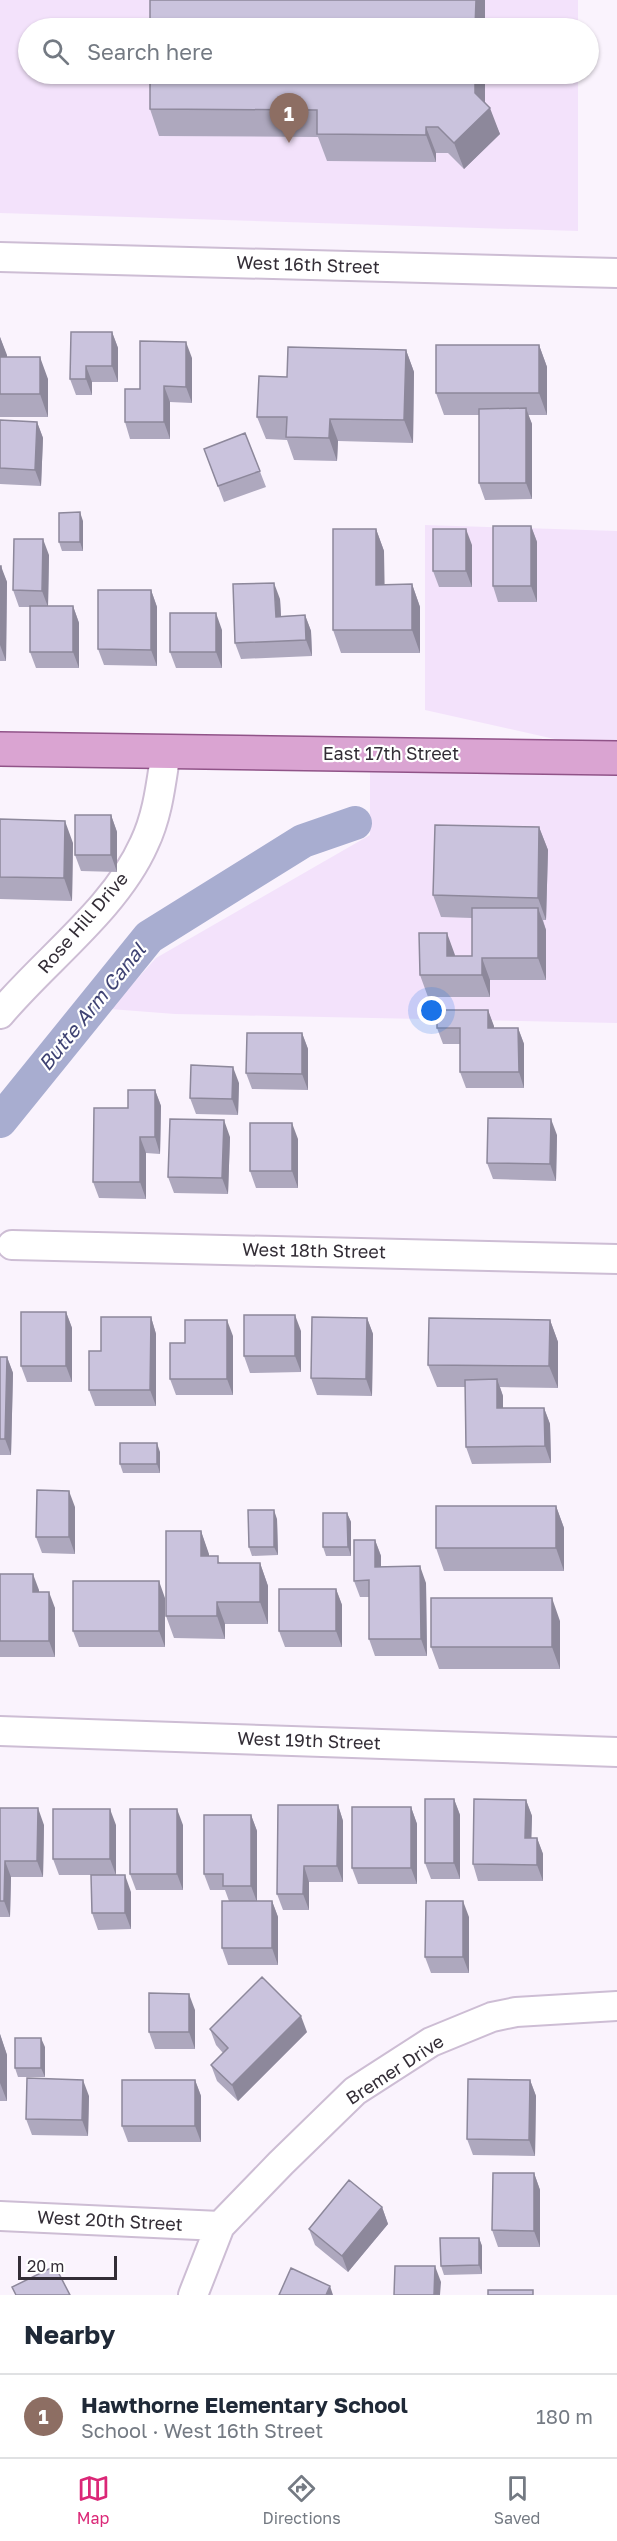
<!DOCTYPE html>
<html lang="en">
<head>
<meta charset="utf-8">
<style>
	:root { --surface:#fff; --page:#f6f6f7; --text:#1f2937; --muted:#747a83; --line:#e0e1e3; --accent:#db2777 }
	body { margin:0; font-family:"Golos Text",sans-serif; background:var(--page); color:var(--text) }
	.scale { position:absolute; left:18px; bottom:15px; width:99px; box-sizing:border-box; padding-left:6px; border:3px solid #332d36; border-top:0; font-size:16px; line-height:21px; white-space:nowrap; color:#332d36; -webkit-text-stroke:4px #fff; paint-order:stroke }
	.you { position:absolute; left:432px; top:1011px; width:21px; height:21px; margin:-15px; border:4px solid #fff; border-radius:50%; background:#1a73e8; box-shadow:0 0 0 9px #1a73e833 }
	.badge { display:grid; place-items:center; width:39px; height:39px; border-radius:50%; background:var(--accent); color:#fff; font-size:20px; font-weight:700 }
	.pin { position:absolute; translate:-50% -50px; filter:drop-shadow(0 2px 3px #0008) }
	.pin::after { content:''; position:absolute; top:32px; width:21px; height:18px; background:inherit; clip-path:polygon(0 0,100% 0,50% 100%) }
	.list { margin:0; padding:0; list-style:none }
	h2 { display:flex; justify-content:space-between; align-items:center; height:78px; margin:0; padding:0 24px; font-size:26px }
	h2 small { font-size:20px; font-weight:400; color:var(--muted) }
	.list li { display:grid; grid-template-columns:39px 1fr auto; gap:18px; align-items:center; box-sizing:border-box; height:84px; padding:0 24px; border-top:2px solid var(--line) }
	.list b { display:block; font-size:22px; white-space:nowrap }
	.list p { margin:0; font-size:20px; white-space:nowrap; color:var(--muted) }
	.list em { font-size:20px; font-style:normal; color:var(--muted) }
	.icon { flex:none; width:33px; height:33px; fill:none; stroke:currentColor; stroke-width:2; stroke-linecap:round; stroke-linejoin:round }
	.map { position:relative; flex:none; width:617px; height:2295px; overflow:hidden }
	.search { position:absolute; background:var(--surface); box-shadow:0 2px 4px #0004; left:18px; right:18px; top:18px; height:66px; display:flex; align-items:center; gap:15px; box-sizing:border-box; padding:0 21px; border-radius:33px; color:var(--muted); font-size:22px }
	.sheet { height:162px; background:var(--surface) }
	nav { display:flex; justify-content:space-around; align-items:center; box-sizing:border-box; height:84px; border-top:2px solid var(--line); background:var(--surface); font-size:16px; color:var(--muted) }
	nav a { display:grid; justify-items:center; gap:3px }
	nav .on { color:var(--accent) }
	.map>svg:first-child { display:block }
	.built { fill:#f3e2fb }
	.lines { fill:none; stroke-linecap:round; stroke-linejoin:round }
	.canal { stroke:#a8add0; stroke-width:34 }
	.street-casing { stroke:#cdbdd4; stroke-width:32 }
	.primary-casing { stroke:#905388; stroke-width:36 }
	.street { stroke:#fff; stroke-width:28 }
	.primary { stroke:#daa4d2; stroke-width:33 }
	.wall { fill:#aea8be }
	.shaded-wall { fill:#8d889b }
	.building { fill:#cac3dd; stroke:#8d889b; stroke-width:1.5 }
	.labels { text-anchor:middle; stroke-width:4.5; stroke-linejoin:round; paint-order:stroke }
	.street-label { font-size:18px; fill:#332d36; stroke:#fff }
	.water-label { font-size:20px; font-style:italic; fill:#3f4373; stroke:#fff }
</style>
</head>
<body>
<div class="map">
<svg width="617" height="2295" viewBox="0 0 617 2295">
	<rect width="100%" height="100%" fill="#faf3fd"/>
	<path class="built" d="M0,0H578V28H28V74H578V231L0,213Z
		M425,525L617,531V753L425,710Z
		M370,755L617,758V1023L175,1014L110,1009L156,958L370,835Z"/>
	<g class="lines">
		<path class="canal" d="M0,1121L149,937L303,841L355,823"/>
		<defs>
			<path id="street" d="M0,257L617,273
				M0,1014C45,960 115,909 144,844C158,815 161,783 166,751
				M12,1245L617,1259
				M0,1731L617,1752
				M0,2216L220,2226
				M193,2295L220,2226L281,2163L355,2091L431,2042L492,2017L516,2012L617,2006"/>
			<path id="primary" d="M0,749L617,758"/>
		</defs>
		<use href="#street" class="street-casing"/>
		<use href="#primary" class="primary-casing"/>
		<use href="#street" class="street"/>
		<use href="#primary" class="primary"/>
	</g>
	<path class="wall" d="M485,102L500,134L464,169L448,153H436V162L327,161L318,137L159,136L150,109Z
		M112,332L118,348V382H92V395H76L70,379Z
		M0,337L7,357L48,379V417H0Z
		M539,345L547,367V415H528L532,424V499L485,500L479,483V415H444L436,393Z
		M406,350L414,372L413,443L338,441L337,461L294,460L287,440L266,439L257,417L287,377Z
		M192,358V403L170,402V439H130L125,422L140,389Z
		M0,420L37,422L43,438L41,486L0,484Z
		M245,433L266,487L224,502L204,449Z
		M83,521V551H62L59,542Z
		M531,526L537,542V602H498L493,586Z
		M376,529L384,551V585L412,584L420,607V653H341L333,630Z
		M472,545V587H439L433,571Z
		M49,555L48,606H73L79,623V668H36L30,652V607H19L13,590Z
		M0,566L7,582L6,661H0Z
		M151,590L157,607V666L104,665L98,649Z
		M280,599L281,616L305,615L311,631L312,656L241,659L235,643Z
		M222,630V668H176L170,652Z
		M111,815L117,832V872L81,871L75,855Z
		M0,819L73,843L72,901L0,899Z
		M539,827L548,850L546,920H543L546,930V980H490V997H428L420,975L455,956H472V918L441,917L433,895Z
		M488,1010L494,1028H518L524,1044V1088H466L460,1072V1044H443L437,1028Z
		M302,1033L308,1049V1090L252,1089L246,1073Z
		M239,1083L238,1115L196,1114L190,1098Z
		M155,1090L161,1106L160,1154L146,1153V1199L99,1198L93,1182L128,1108Z
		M557,1135L556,1181L493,1179L487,1163Z
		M230,1137L228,1194L174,1193L168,1177Z
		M298,1139V1188H256L250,1171Z
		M66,1312L72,1328V1382H27L21,1366Z
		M151,1317L156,1334V1406H95L89,1390L101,1351Z
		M367,1318L373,1334L372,1396L317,1395L311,1378Z
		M550,1320L558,1342V1388L500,1387L503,1396V1408H544L550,1424L551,1463L472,1464L466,1447L465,1387H437L428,1365Z
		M301,1331V1372L250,1373L244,1356Z
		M233,1336V1395H176L170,1379L185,1343Z
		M0,1357H7L13,1373L11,1455H0Z
		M160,1452V1473H123L120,1464Z
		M556,1506L564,1528V1571H444L436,1548Z
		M75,1507V1554L42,1553L36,1537Z
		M347,1513L351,1522V1556H326L323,1547Z
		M277,1519L278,1555L252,1556L249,1547Z
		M201,1531L209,1556L221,1563H260L268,1586V1624H225V1639L174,1638L166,1616Z
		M375,1540L381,1556V1567L426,1583L427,1656H375L369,1639V1597H360L354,1581Z
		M0,1574L39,1590V1592L55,1608V1657H0Z
		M336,1589L342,1605V1647H285L279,1631Z
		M165,1598V1647H79L73,1631Z
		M560,1621V1669H439L431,1647Z
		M454,1799L460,1815V1879H431L425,1863Z
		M526,1800L532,1816L531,1838H537L543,1854V1881H478L473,1864Z
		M338,1805L343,1821V1882H309V1910H283L277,1894Z
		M411,1807L417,1824V1884H358L352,1868Z
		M0,1808L44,1825L43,1877H11L10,1917H0Z
		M251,1815L257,1831V1901H272L278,1917V1965H228L222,1948L229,1901L225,1890H210L204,1874Z
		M116,1825V1875H59L53,1859Z
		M183,1825V1890H136L130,1874Z
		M131,1892V1929L98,1930L92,1913Z
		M469,1917V1973H431L425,1957Z
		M195,2010V2049H155L149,2032Z
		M210,2029L307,2032L238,2101L217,2081L211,2065L223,2053L216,2045Z
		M0,2034L7,2055V2101H0Z
		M45,2047V2077H18L15,2068Z
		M195,2080L201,2096V2142H128L122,2126Z
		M530,2080L536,2096L535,2156L473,2155L467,2139Z
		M89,2096L88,2136L32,2135L26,2119Z
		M534,2173L540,2190V2247H498L492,2230Z
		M382,2207L388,2224L348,2272L315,2245L309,2229Z
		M479,2238L482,2246V2274L444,2275L441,2266Z"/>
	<path class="shaded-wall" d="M476,0H485V28H475Z
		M475,74H485V112L490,108L500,134L464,169L454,143L475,93Z
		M426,127L436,153V162L426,135Z
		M112,332L118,348V382L112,366Z
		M0,337L7,355V379L0,361Z
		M186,342L192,358V403L186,387Z
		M539,345L547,367V415L539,393Z
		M406,350L414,372L413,443L404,420Z
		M40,357L48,379V417L40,394Z
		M86,366L92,382V395L86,379Z
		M164,386L170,402V439L164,422Z
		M526,408L532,424V499L526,483Z
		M330,419L338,441L337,461L329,438Z
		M37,422L43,438L41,486L35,470Z
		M80,512L83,521V551L80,542Z
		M531,526L537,542V602L531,586Z
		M376,529L384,551L385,607L376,585Z
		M466,529L472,545V587L466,571Z
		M43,539L49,555L48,607L42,591Z
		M1,566L7,582L6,661L0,645Z
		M274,583L280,599L282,633L276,617Z
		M412,584L420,607V653L412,630Z
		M151,590L157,607V666L151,650Z
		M73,606L79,623V668L73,652Z
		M216,613L222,630V668L216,652Z
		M305,615L311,631L312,656L306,640Z
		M111,815L117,832V872L111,855Z
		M65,821L73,843L72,901L64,878Z
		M539,827L548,850L546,920L538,898Z
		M538,908L546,930V980L538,958Z
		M447,933L455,955V975L447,956Z
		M482,958L490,980V997L482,975Z
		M488,1010L494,1026V1044L488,1028Z
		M518,1028L524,1044V1088L519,1072Z
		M302,1033L308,1049V1090L302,1074Z
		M233,1067L239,1083L238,1115L232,1099Z
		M155,1090L161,1106L160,1154L155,1137Z
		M551,1119L557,1135L556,1181L550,1164Z
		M224,1120L230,1137L228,1194L222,1178Z
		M292,1123L298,1139V1188L292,1171Z
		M140,1137L146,1153V1199L140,1182Z
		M66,1312L72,1328V1382L66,1366Z
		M295,1315L301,1331V1372L295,1356Z
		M151,1317L156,1334V1406L150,1390Z
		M367,1318L373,1334L372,1396L366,1379Z
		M227,1320L233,1336V1395L227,1379Z
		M550,1320L558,1342V1388L549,1366Z
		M7,1357L13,1373L11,1455L5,1439Z
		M497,1379L503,1396V1425L497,1408Z
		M544,1408L550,1424L551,1463L545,1446Z
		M157,1443L160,1452V1473L157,1464Z
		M69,1491L75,1507V1554L69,1537Z
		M556,1506L564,1528V1571L556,1548Z
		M274,1510L277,1519L278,1555L274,1547Z
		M347,1513L351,1522V1556L348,1547Z
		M201,1531L209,1554V1578L201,1556Z
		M375,1540L381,1556V1583L375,1567Z
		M260,1563L268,1586V1624L260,1602Z
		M420,1566L426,1583L427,1656L421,1639Z
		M33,1574L39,1590V1608L33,1592Z
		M159,1581L165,1598V1647L159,1631Z
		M336,1589L342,1605V1647L336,1631Z
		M49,1592L55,1608V1657L49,1641Z
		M552,1598L560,1621V1669L552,1647Z
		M217,1602L225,1624V1639L217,1616Z
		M454,1799L460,1815V1879L454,1863Z
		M526,1800L532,1816L531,1854L525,1838Z
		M338,1805L343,1821V1882L337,1866Z
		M411,1807L417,1824V1884L411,1868Z
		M38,1808L44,1825L43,1877L37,1861Z
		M110,1809L116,1825V1875L110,1859Z
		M177,1809L183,1825V1890L177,1874Z
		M251,1815L257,1831V1902L251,1886Z
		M537,1838L543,1854V1881L537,1865Z
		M5,1861L11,1877L10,1917L4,1901Z
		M304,1866L309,1882V1910L303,1894Z
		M125,1875L131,1892V1929L125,1913Z
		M272,1901L278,1917V1965L272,1948Z
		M463,1901L469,1917V1973L463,1957Z
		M189,1994L195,2010V2049L189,2032Z
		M301,2016L307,2032L238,2101L232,2085Z
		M0,2034L7,2055V2101L0,2083Z
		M41,2038L45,2047V2077L41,2068Z
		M83,2080L89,2096L88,2136L82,2120Z
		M195,2080L201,2096V2142L195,2126Z
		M530,2080L536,2096L535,2156L529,2140Z
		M534,2173L540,2190V2247L534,2231Z
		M382,2207L388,2224L348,2272L342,2256Z
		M479,2238L482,2246V2274L479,2265Z
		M435,2266L441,2282L440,2295H434Z
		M330,2286L333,2295H326Z"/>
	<path class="building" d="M150,0H476L475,28H150Z
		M150,74H475V93L490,108L454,143L438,127H426V135L317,134V110L150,109Z
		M71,332H112V366H86V379H70Z
		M140,341L186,342V387L164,386V422H125V389H140Z
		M436,345H539V393H436Z
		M288,347L406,350L404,420L330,419L329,438L286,437L287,417H257L259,376L287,377Z
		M0,357H40V394H0Z
		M526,408V483H479V409Z
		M0,420L37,422L35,470L0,468Z
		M245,433L260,471L218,486L204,449Z
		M80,512V542H59V513Z
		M493,526H531V586H493Z
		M333,529H376V585L412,584V630H333Z
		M433,529H466V571H433Z
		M14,539H43L42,591L13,590Z
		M0,566H1L0,645Z
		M274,583L276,617L305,615L306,640L235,643L233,584Z
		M98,590H151V650L98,649Z
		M30,606H73V652H30Z
		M170,613H216V652H170Z
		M75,815H111V855H75Z
		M0,819L65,821L64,878L0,877Z
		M435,825L539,827L538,898L433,895Z
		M472,908H538V958H482V975H420L419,933H447V956H472Z
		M437,1010H488V1028H518L519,1072H460V1028H437Z
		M247,1033H302V1074L246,1073Z
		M191,1065L233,1067L232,1099L190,1098Z
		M128,1090H155V1137H140V1182H93L94,1108H128Z
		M488,1118L551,1119L550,1164L487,1163Z
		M170,1119L224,1120L222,1178L168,1177Z
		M250,1123H292V1171H250Z
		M21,1312H66V1366H21Z
		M244,1315H295V1356H244Z
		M101,1317H151L150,1390H89V1351H101Z
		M312,1317L367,1318L366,1379L311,1378Z
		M429,1318L550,1320L549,1366L428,1365Z
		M185,1320H227V1379H170V1343H185Z
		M0,1357H7L5,1439H0Z
		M497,1379V1408H544L545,1446L466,1447L465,1380Z
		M120,1443H157V1464H120Z
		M37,1490L69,1491V1537H36Z
		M436,1506H556V1548H436Z
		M248,1510H274V1547H249Z
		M323,1513H347L348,1547H323Z
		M166,1531H201V1556H218V1563H260V1602H217V1616H166Z
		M354,1540H375V1567L420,1566L421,1639H369V1580L354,1581Z
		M0,1574H33V1592H49V1641H0Z
		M73,1581H159V1631H73Z
		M279,1589H336V1631H279Z
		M431,1598H552V1647H431Z
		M425,1799H454V1863H425Z
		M474,1799L526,1800L525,1838H537V1865L473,1864Z
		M278,1805H338L337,1866H304L303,1894H277Z
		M352,1807H411V1868H352Z
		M0,1808H38L37,1861H5L4,1901H0Z
		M53,1809H110V1859H53Z
		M130,1809H177V1874H130Z
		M204,1815H251V1886H223V1874H204Z
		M91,1875H125V1913H92Z
		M222,1901H272V1948H222Z
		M426,1901H463V1957H425Z
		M262,1977L301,2016L232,2085L211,2065L228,2048L210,2029Z
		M149,1993L189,1994V2032H149Z
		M15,2038H41V2068H15Z
		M27,2078L83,2080L82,2120L26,2119Z
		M468,2079L530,2080L529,2140L467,2139Z
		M122,2080H195V2126H122Z
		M493,2173H534V2231L492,2230Z
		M349,2180L382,2207L342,2256L309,2229Z
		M440,2238H479V2265L441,2266Z
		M55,2266L70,2295H16L12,2287Z
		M395,2266H435L434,2295H394Z
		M291,2268L330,2286L326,2295H279Z
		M488,2290H533V2295H488Z"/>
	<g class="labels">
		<g class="street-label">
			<text transform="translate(308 265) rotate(2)" y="6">West 16th Street</text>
			<text x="391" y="760">East 17th Street</text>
			<text transform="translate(83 923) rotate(-49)" y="6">Rose Hill Drive</text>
			<text transform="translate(314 1251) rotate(1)" y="6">West 18th Street</text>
			<text transform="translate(309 1741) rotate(2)" y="6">West 19th Street</text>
			<text transform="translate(395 2070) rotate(-33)" y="6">Bremer Drive</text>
			<text transform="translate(110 2221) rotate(3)" y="6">West 20th Street</text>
		</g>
		<g class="water-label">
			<text transform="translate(92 1007) rotate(-51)" y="7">Butte Arm Canal</text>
		</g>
	</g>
</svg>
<div class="scale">20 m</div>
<div class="you"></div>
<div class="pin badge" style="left:289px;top:143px;background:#8d6e63">1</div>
<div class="search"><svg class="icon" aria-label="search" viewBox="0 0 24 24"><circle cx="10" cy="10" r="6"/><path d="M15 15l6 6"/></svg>Search here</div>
</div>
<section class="sheet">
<h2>Nearby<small></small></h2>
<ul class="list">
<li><span class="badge" style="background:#8d6e63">1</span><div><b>Hawthorne Elementary School</b><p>School · West 16th Street</p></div><em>180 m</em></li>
</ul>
</section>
<nav>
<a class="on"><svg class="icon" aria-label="map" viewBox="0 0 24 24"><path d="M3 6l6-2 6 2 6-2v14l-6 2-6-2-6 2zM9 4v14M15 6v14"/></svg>Map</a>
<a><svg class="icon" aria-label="directions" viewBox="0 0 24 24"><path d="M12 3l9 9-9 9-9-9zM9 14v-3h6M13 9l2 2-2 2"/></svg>Directions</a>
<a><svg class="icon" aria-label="saved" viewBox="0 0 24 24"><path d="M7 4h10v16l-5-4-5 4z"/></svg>Saved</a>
</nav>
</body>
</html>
